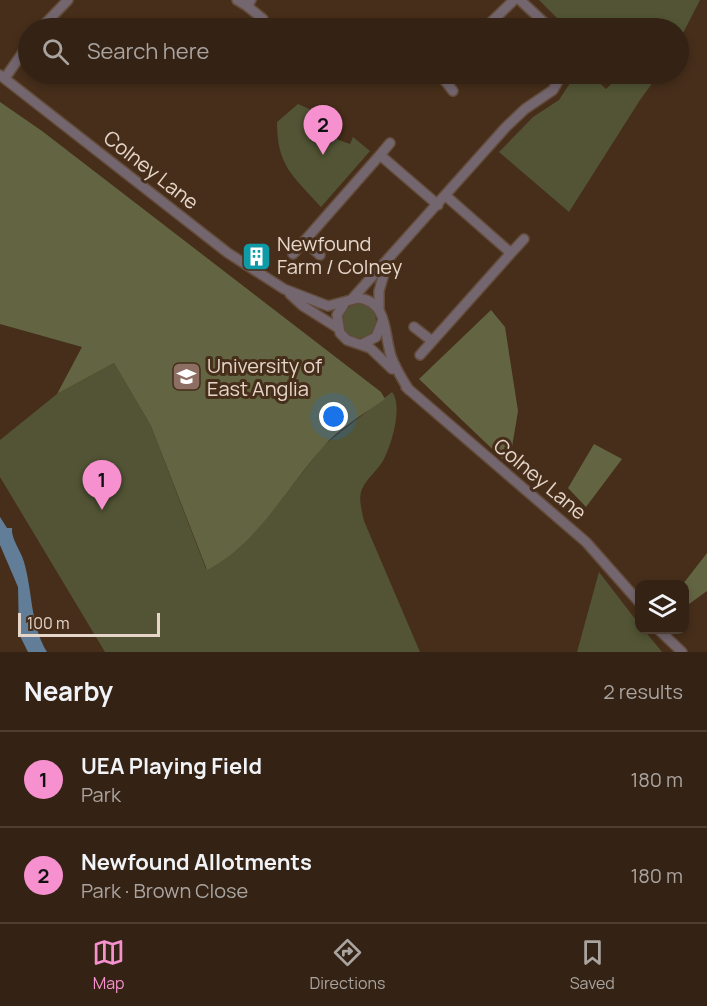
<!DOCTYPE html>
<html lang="en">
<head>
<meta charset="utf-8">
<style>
	:root { --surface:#342214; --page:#3f2f22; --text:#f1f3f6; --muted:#a9a4a0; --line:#4e3f34; --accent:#f790ce }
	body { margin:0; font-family:Manrope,sans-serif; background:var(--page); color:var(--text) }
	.controls { position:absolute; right:18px; bottom:18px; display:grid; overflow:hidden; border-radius:12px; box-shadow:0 3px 9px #0003 }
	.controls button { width:54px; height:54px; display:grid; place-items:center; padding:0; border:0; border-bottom:2px solid var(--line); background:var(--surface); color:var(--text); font:30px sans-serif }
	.scale { position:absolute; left:18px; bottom:15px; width:142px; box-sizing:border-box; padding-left:6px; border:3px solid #e6d6ca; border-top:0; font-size:16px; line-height:21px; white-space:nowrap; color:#e6d6ca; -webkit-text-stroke:4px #462e1a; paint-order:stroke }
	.you { position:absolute; left:334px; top:417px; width:21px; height:21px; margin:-15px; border:4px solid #fff; border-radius:50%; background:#1a73e8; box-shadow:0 0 0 9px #1a73e833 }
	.badge { display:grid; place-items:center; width:39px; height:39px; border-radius:50%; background:var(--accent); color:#111; font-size:20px; font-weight:700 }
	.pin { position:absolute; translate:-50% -50px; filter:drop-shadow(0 2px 3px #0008) }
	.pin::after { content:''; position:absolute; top:32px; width:21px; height:18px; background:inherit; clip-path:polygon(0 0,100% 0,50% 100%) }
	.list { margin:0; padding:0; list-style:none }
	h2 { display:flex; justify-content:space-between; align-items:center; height:78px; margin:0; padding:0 24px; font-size:26px }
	h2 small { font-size:20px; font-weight:400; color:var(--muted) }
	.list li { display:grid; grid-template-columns:39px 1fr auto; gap:18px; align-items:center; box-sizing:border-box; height:96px; padding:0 24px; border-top:2px solid var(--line) }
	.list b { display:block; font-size:22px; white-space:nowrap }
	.list p { margin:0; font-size:20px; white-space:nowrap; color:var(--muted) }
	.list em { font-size:20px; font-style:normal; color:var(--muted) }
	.icon { flex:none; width:33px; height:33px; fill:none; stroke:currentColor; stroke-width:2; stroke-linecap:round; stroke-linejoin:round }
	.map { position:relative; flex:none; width:707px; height:652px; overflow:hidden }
	.search { position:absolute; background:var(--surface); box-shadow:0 3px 9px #0003; left:18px; right:18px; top:18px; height:66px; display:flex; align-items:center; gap:15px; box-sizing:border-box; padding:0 21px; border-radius:33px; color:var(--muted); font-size:22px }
	.sheet { height:270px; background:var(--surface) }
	nav { display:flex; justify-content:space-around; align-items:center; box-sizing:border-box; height:84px; border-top:2px solid var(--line); background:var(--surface); font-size:16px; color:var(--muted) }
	nav a { display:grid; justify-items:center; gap:3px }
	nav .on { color:var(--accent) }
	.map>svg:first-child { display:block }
	.green { fill:#525435 }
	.forest { fill:#636542 }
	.water { fill:#617d97 }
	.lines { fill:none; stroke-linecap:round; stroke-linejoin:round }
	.minor-casing { stroke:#634c3a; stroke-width:12 }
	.minor { stroke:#74666f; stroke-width:9 }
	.labels { text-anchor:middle; stroke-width:6; stroke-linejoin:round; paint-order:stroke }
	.street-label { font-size:20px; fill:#e6d6ca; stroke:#462e1a }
	.poi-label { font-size:20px; fill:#e6d6ca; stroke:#462e1a; text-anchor:start }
</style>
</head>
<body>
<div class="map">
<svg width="707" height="652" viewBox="0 0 707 652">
	<rect width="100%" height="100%" fill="#462e1a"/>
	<path class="green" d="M539,0H700L679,41L678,28H567Z
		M590,74L606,89L617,78L612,74H659L640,100L569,212L499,152L533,117L559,100L574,77Z
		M298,104L327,117L322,134L350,144L353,137L370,151L321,207C293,176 277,166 277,122Z
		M342 321a17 17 0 1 1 34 0a17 17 0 1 1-34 0Z
		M114,363L151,426L206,569L270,514L324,445L392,392C403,406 392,443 384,459C379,469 367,478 362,489C358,498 362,512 364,521L420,652H105L0,477V440L57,394Z
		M599,572L639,624L640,630H644L662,652H577Z"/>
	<path class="forest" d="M0,102L42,131L381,392L385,399C364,414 339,428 323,447C286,489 257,544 207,570L151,426L114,363L57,394L82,347L0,324Z
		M491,310L505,327L518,411L509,465L419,379Z
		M594,444L622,459L586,507L568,488Z
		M707,553V591L685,607L683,584Z"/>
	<path class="water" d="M0,517L7,528H12C11,539 21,551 24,562C33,593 30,624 47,652H28L19,634L18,587L0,545Z"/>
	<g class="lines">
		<defs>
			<path id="minor" d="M237,0L247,6L251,0
				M520,0L550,28
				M247,6L263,19
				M41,28L68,0
				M485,28L514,0
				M440,74L453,91
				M0,75L228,253L284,289L328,306L358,298C388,301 384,334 391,356C395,368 402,379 409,390
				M5,78L28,45
				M390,143L380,155L438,205
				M304,241L320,255
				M511,253L524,239
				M293,254L380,155
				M290,294L303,306L338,328
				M352,299L506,127L525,109L553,90L562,74
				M344,304L337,315L340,333L347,340L370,348L392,369
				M379,310V291L386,267
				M414,327L432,341
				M362,344L376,337L382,322
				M420,355L511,253L446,196
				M406,387L586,542L640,603
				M659,630L682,652"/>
		</defs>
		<use href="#minor" class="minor-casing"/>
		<use href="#minor" class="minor"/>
	</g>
	<defs>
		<symbol id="building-square" viewBox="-11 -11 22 22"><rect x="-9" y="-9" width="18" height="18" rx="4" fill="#0f9aa8" stroke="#462e1a"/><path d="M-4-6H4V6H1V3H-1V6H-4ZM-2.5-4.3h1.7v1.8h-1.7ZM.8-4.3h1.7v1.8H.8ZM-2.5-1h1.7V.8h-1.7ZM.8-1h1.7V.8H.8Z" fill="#fff"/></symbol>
		<symbol id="university-square" viewBox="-11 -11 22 22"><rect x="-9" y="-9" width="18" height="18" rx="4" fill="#8d6e63" stroke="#462e1a"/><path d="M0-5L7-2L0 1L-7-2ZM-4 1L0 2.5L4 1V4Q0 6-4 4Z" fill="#fff"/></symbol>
	</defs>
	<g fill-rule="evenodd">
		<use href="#building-square" x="240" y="240" width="33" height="33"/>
		<use href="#university-square" x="170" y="360" width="33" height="33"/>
	</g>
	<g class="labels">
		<g class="street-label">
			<text transform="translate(151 170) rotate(38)" y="7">Colney Lane</text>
			<text transform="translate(540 479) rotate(40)" y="7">Colney Lane</text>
		</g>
		<g class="poi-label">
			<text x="277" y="251">Newfound<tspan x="277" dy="23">Farm / Colney</tspan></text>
			<text x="207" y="373">University of<tspan x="207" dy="23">East Anglia</tspan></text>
		</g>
	</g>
</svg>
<div class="controls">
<button><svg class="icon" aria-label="layers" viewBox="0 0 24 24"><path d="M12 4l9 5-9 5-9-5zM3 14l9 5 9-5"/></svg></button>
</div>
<div class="scale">100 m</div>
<div class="you"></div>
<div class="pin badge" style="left:102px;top:510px">1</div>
<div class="pin badge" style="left:323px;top:155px">2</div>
<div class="search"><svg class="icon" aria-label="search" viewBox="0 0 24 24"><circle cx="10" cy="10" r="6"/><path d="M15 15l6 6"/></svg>Search here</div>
</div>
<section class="sheet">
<h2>Nearby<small>2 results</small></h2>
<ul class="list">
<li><span class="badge">1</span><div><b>UEA Playing Field</b><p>Park</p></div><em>180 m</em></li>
<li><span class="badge">2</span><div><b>Newfound Allotments</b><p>Park · Brown Close</p></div><em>180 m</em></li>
</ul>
</section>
<nav>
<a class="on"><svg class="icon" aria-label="map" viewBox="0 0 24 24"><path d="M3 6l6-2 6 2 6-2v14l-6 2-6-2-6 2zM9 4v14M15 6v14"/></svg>Map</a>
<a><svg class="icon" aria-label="directions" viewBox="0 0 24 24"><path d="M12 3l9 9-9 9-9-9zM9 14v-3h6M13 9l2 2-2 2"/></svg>Directions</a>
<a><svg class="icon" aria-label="saved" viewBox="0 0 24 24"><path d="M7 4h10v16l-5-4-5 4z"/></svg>Saved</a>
</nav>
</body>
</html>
